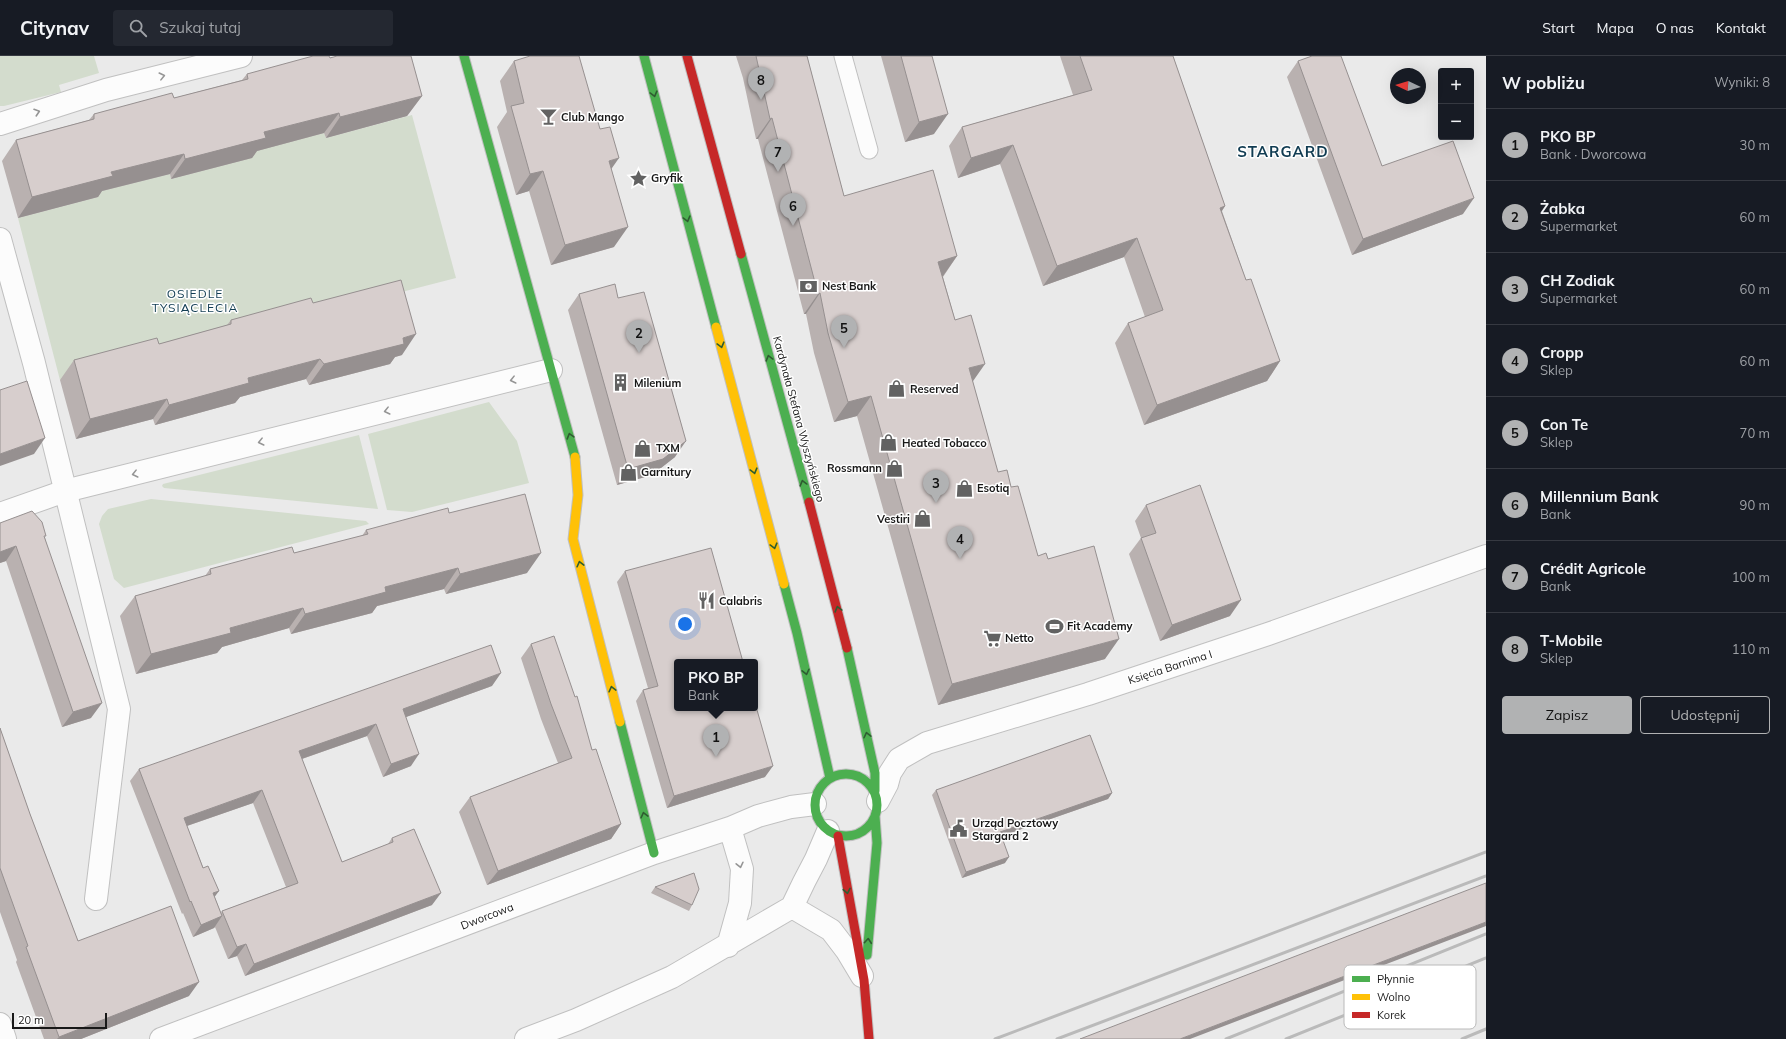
<!DOCTYPE html>
<html lang="pl">
<head>
<meta charset="utf-8">
<style>
	:root { --surface:#171b24; --page:#242831; --text:#f1f3f6; --muted:#9ea1a6; --line:#363941; --accent:#b1b2b3 }
	body { margin:0; font-family:Mulish,sans-serif; background:var(--page); color:var(--text) }
	.controls { position:absolute; right:12px; top:12px; display:grid; overflow:hidden; border-radius:4px; box-shadow:0 4px 16px #0002 }
	.controls button { width:36px; height:36px; display:grid; place-items:center; padding:0; border:0; border-bottom:1px solid var(--line); background:var(--surface); color:var(--text); font:20px sans-serif }
	.compass { position:absolute; left:1390px; top:12px; width:36px; height:36px; border-radius:50%; background:var(--surface); box-shadow:0 4px 16px #0002; rotate:274deg }
	.scale { position:absolute; left:12px; bottom:10px; width:95px; box-sizing:border-box; padding-left:4px; border:2px solid #181818; border-top:0; font-size:11px; line-height:14px; white-space:nowrap; color:#181818; -webkit-text-stroke:3px #fff; paint-order:stroke }
	.you { position:absolute; left:685px; top:568px; width:14px; height:14px; margin:-10px; border:3px solid #fff; border-radius:50%; background:#1a73e8; box-shadow:0 0 0 6px #1a73e833 }
	.badge { display:grid; place-items:center; width:26px; height:26px; border-radius:50%; background:var(--accent); color:#111; font-size:13px; font-weight:700 }
	.pin { position:absolute; translate:-50% -33px; filter:drop-shadow(0 1px 2px #0008) }
	.pin::after { content:''; position:absolute; top:21px; width:14px; height:12px; background:inherit; clip-path:polygon(0 0,100% 0,50% 100%) }
	.popup { position:absolute; left:674px; top:603px; width:84px; height:52px; box-sizing:border-box; display:grid; place-content:center; border-radius:4px; background:var(--surface); filter:drop-shadow(0 1px 3px #0005); font-size:13px; white-space:nowrap; color:var(--muted) }
	.popup b { font-size:15px; color:var(--text) }
	.popup::after { content:''; position:absolute; left:50%; top:100%; margin-left:-8px; border:8px solid transparent; border-top-color:var(--surface) }
	.list { margin:0; padding:0; list-style:none }
	h2 { display:flex; justify-content:space-between; align-items:center; height:52px; margin:0; padding:0 16px; font-size:17px }
	h2 small { font-size:13px; font-weight:400; color:var(--muted) }
	.list li { display:grid; grid-template-columns:26px 1fr auto; gap:12px; align-items:center; box-sizing:border-box; height:72px; padding:0 16px; border-top:1px solid var(--line) }
	.list b { display:block; font-size:15px; white-space:nowrap }
	.list p { margin:0; font-size:13px; white-space:nowrap; color:var(--muted) }
	.list em { font-size:13px; font-style:normal; color:var(--muted) }
	.actions { display:flex; gap:8px; padding:12px 16px }
	.actions a { flex:1; padding:9px 0; border:1px solid var(--accent); border-radius:4px; text-align:center; font-size:14px; color:var(--accent) }
	.actions .main { background:var(--accent); color:#111 }
	.icon { flex:none; width:22px; height:22px; fill:none; stroke:currentColor; stroke-width:2; stroke-linecap:round; stroke-linejoin:round }
	.map { position:relative; flex:none; width:1486px; height:983px; overflow:hidden }
	header { display:flex; align-items:center; gap:24px; box-sizing:border-box; height:56px; padding:0 20px; background:var(--surface); border-bottom:1px solid var(--line) }
	header strong { font-size:19px }
	nav { display:flex; gap:22px; margin-inline-start:auto; font-size:14px }
	.search { width:280px; height:36px; background:var(--page); display:flex; align-items:center; gap:10px; box-sizing:border-box; padding:0 14px; border-radius:4px; color:var(--muted); font-size:15px }
	main { display:flex }
	aside { flex:1; background:var(--surface) }
	.map>svg:first-child { display:block }
	.green { fill:#d3dccd }
	.lines { fill:none; stroke-linecap:round; stroke-linejoin:round }
	.lane-casing { stroke:#c0c0c0; stroke-width:19 }
	.street-casing { stroke:#c0c0c0; stroke-width:24 }
	.fast-casing { stroke:#c0c0c0; stroke-width:11 }
	.slow-casing { stroke:#c0c0c0; stroke-width:11 }
	.jam-casing { stroke:#c0c0c0; stroke-width:11 }
	.lane { stroke:#fcfcfc; stroke-width:17 }
	.street { stroke:#fcfcfc; stroke-width:22 }
	.fast { stroke:#4caf50; stroke-width:9 }
	.slow { stroke:#ffc107; stroke-width:9 }
	.jam { stroke:#c62828; stroke-width:9 }
	.rail { stroke:#bababa; stroke-width:3 }
	.wall { fill:#b9b1b0; fill-rule:evenodd }
	.shaded-wall { fill:#969090 }
	.building { fill:#d7cecd; stroke:#969090 }
	.oneway { stroke:#959595 }
	.oneway2 { stroke:#2f5c31 }
	.labels { text-anchor:middle; stroke-width:3; stroke-linejoin:round; paint-order:stroke }
	.poi-label { font-size:11px; font-weight:bold; fill:#181818; stroke:#fff; text-anchor:start }
	.street-label { font-size:11px; fill:#181818; stroke:#fff }
	.neighbourhood-label { font-size:12px; letter-spacing:1px; fill:#113c52; stroke:#fff }
	.district-label { font-size:15px; font-weight:bold; letter-spacing:1px; fill:#113c52; stroke:#fff }
	.key { fill:#fff; stroke:#bababa; stroke-width:1 }
	.key-label { font-size:11px; fill:#181818 }
</style>
</head>
<body>
<header>
<strong>Citynav</strong>
<div class="search"><svg class="icon" aria-label="search" viewBox="0 0 24 24"><circle cx="10" cy="10" r="6"/><path d="M15 15l6 6"/></svg>Szukaj tutaj</div>
<nav><a>Start</a><a>Mapa</a><a>O nas</a><a>Kontakt</a></nav>
</header>
<main>
<div class="map">
<svg width="1486" height="983" viewBox="0 0 1486 983">
	<rect width="100%" height="100%" fill="#eaeaea"/>
	<path class="green" d="M0,0H94L99,17L59,29L61,36L4,50H0Z
		M412,59L456,222L60,324L18,162L98,141L97,136L170,118L171,123L251,102L250,96L324,77L326,82Z
		M489,346L517,385L529,427L412,456L387,454L368,378Z
		M359,379L378,453L164,432L162,430L163,428Z
		M151,443L366,465L369,468L124,532L114,523L99,468L102,460L108,453Z"/>
	<g class="lines">
		<defs>
			<path id="lane" d="M843,0L869,94"/>
			<path id="street" d="M0,68L106,34L241,0
				M0,183L34,307L119,653L96,843
				M0,458L65,435L551,314
				M878,745L887,728L890,717L899,703L927,687L1088,638L1268,578L1486,500
				M792,851L831,874L847,895L862,920
				M728,890L740,847L742,813L730,772
				M0,968L5,983
				M161,983L654,797L730,772L758,760L791,751L815,748
				M526,983L576,964L672,921L792,851L804,826L816,803L828,775"/>
			<path id="fast" d="M464,0L575,401
				M644,0L716,271
				M741,198L809,446
				M784,528L797,577L830,722
				M847,592L875,717V735
				M620,666L654,797
				M815 749a31 31 0 1 1 62 0a31 31 0 1 1-62 0Z
				M867,899L877,787L875,760"/>
			<path id="slow" d="M716,271L784,528
				M575,401L578,439L573,483L620,666"/>
			<path id="jam" d="M687,0L741,198
				M809,446L847,592
				M838,780L864,924L869,983"/>
		</defs>
		<use href="#lane" class="lane-casing"/>
		<use href="#street" class="street-casing"/>
		<use href="#fast" class="fast-casing"/>
		<use href="#slow" class="slow-casing"/>
		<use href="#jam" class="jam-casing"/>
		<use href="#lane" class="lane"/>
		<use href="#street" class="street"/>
		<use href="#fast" class="fast"/>
		<use href="#slow" class="slow"/>
		<use href="#jam" class="jam"/>
		<path class="rail" d="M995,983L1486,796
			M1057,983L1486,820
			M1226,983L1486,878
			M1286,983L1486,902
			M1462,983L1486,973"/>
	</g>
	<path class="wall" d="M736,0H807L844,140L957,200L943,221L998,416L1011,431L1038,500L1048,503L1105,603L938,649L857,360L834,366L814,297L806,258H804L758,83H756L743,22Z
		M881,0H932L934,78L905,86Z
		M1060,0H1173L1225,150L1222,155L1246,224L1280,305L1267,325L1144,369L1115,287L1128,267L1145,261L1124,201L1043,230L1000,108L958,122L949,90L962,71L1073,39Z
		M330,2L422,40L407,60L326,82L324,77L257,95L252,102L171,123L170,118L102,135L98,141L18,162L2,105L16,84L89,64L94,58L174,42L242,24L247,18Z
		M514,5L611,113L614,191L551,209L529,135L516,139L497,71L507,56L500,25Z
		M1298,5L1382,110L1463,158L1352,199L1287,21Z
		M579,238L618,242L675,401L652,419L617,429L568,254Z
		M313,247L402,299L395,301L390,308L309,329L306,323L240,341L235,347L155,369L153,363L76,383L60,324L74,304L159,288L227,269L231,264Z
		M1146,449L1230,560L1160,585L1129,498L1141,482L1135,465Z
		M449,457L527,517L446,538L444,533L377,550L372,557L291,578L289,572L222,591L217,597L136,618L120,560L135,540L205,520L210,513L294,497L362,480L366,474Z
		M0,467L45,482L91,662L62,671L6,505L0,507Z
		M625,515L765,721L667,752L636,645L643,634L648,632L617,526Z
		M531,588L592,694L621,768L611,783L487,829L459,756L470,741L558,707L541,663L521,602Z
		M492,630L406,661L411,710L383,721L367,680L302,703L342,806L388,788L392,782L432,849L245,920L237,900L228,903L215,871L214,872L193,881L183,857L182,858L130,725L139,713ZM253,747L286,831L222,855L221,857L187,770Z
		M0,672L30,758L78,885L189,940L81,983H44L16,906L17,904L0,856Z
		M936,734L1112,737L1108,743L1002,780L1005,807L962,822L932,739Z
		M655,831L692,849L689,855L651,837Z"/>
	<path class="shaded-wall" d="M422,40L407,60L326,82L340,61Z
		M339,57L324,77L257,95L252,102L171,123L185,103L264,76Z
		M948,58L934,78L905,86L919,66Z
		M772,62L758,83H756L770,63Z
		M1013,89L1000,108L958,122L971,102Z
		M184,98L170,118L102,135L98,141L18,162L32,141L111,116Z
		M619,102L605,122L609,105Z
		M543,115L529,135L516,139L530,118Z
		M1474,142L1463,158L1352,199L1363,183Z
		M1225,150L1212,170L1220,152Z
		M628,171L614,191L551,209L565,189Z
		M1137,182L1124,201L1043,230L1057,210Z
		M957,200L943,220L924,226L938,206Z
		M820,237L806,258H804L818,238Z
		M416,278L402,299L395,301L390,308L309,329L324,308L403,282Z
		M320,303L306,323L240,341L235,347L155,369L169,349L248,322Z
		M1280,305L1267,325L1144,369L1157,349Z
		M985,308L971,328L969,312Z
		M871,340L857,360L834,366L848,346Z
		M167,343L153,363L76,383L90,363Z
		M45,382L34,398L0,410V398Z
		M686,385L675,401L652,419L617,429L628,413Z
		M16,490L6,505L0,507V496Z
		M541,497L527,517L446,538L460,518Z
		M458,512L444,533L377,550L372,557L291,578L305,558L385,531Z
		M1241,544L1230,560L1160,585L1172,569Z
		M303,552L289,572L222,591L217,597L136,618L151,598L230,572Z
		M1119,583L1105,603L938,649L952,628Z
		M501,617L492,630L395,665L403,653Z
		M102,647L91,662L62,671L73,656Z
		M376,668L367,680L290,707L299,695Z
		M419,698L411,710L383,721L391,708Z
		M773,710L765,721L667,752L674,740Z
		M262,734L253,747L175,774L184,762Z
		M1112,737L1108,743L996,782L1000,776Z
		M621,768L611,783L487,829L498,815Z
		M1009,801L1005,807L962,822L966,816Z
		M219,835L210,847L213,837Z
		M441,837L432,849L245,920L254,908Z
		M222,860L214,872L193,881L201,869Z
		M1486,866V870L1190,983H1180Z
		M246,888L237,900L228,903L237,891Z
		M199,926L189,940L81,983H57L59,981Z"/>
	<path class="building" d="M313,0H329L330,2L337,0H411L422,40L340,61L339,57L264,76L266,82L185,103L184,98L111,116L113,120L32,141L16,84L94,63V58L172,37L174,42L248,23L247,18Z
		M530,0H579L600,73L610,71L619,102L609,105L628,171L565,189L543,115L530,118L511,50L524,47L514,5Z
		M756,0H807L844,140L933,114L957,200L938,206L955,264L971,259L985,308L969,312L998,416L1007,414L1011,431L1018,430L1038,500L1046,497L1048,503L1094,490L1119,583L952,628L871,340L848,346L828,277L820,237L818,238L772,62L770,63Z
		M901,0H932L948,58L919,66Z
		M1080,0H1173L1225,150L1220,152L1246,224L1251,223L1280,305L1157,349L1128,267L1163,254L1137,182L1057,210L1013,89L971,102L962,71L1092,34Z
		M1312,0H1341L1382,110L1453,85L1474,142L1363,183L1298,5Z
		M401,224L416,278L403,282L404,288L324,308L320,303L248,322L249,327L169,349L167,343L90,363L74,304L157,282L159,288L231,268V264L311,242L313,247Z
		M615,228L618,242L644,236L686,385L663,403L628,413L579,238Z
		M27,325L45,382L0,398V334Z
		M1200,429L1241,544L1172,569L1141,482L1156,477L1146,449Z
		M525,438L541,497L460,518L458,512L385,531L386,536L305,558L303,552L230,572L231,577L151,598L135,540L211,518L210,513L292,491L294,497L368,478L366,474L448,452L449,457Z
		M32,455L42,466L46,480H44L102,647L73,656L16,490L0,496V467Z
		M711,492L743,606H677V652H755V647L773,710L674,740L643,634L658,630L625,515Z
		M554,580L575,641L577,640L592,694L596,693L621,768L498,815L470,741L572,702L551,648L531,588Z
		M491,589L501,617L403,653L419,698L391,708L376,668L299,695L342,806L393,786L392,782L414,773L441,837L254,908L246,888L237,891L222,855L298,827L262,734L184,762L203,812L208,810L219,835L213,837L222,860L201,869L191,845L190,846L139,713Z
		M0,672L30,758L78,885L171,850L199,926L59,981L26,891L28,890L0,812Z
		M1090,679L1112,737L1000,776L1009,801L966,816L936,734Z
		M694,817L699,833L692,849L655,831Z
		M1486,827V866L1180,983H1080Z"/>
	<defs><path id="oneway-chevron" d="M-2-3.5L2.5 0L-2 3.5" fill="none" stroke-width="1.6" stroke-linecap="round" stroke-linejoin="round"/></defs>
	<g class="oneway">
		<use href="#oneway-chevron" transform="translate(162 20) rotate(-14)"/>
		<use href="#oneway-chevron" transform="translate(37 56) rotate(-18)"/>
		<use href="#oneway-chevron" transform="translate(513 324) rotate(166)"/>
		<use href="#oneway-chevron" transform="translate(387 355) rotate(166)"/>
		<use href="#oneway-chevron" transform="translate(261 386) rotate(166)"/>
		<use href="#oneway-chevron" transform="translate(135 418) rotate(166)"/>
		<use href="#oneway-chevron" transform="translate(740 809) rotate(77)"/>
	</g>
	<g class="oneway2">
		<use href="#oneway-chevron" transform="translate(654 38) rotate(75)"/>
		<use href="#oneway-chevron" transform="translate(687 163) rotate(75)"/>
		<use href="#oneway-chevron" transform="translate(721 289) rotate(75)"/>
		<use href="#oneway-chevron" transform="translate(769 302) rotate(-105)"/>
		<use href="#oneway-chevron" transform="translate(570 380) rotate(-106)"/>
		<use href="#oneway-chevron" transform="translate(754 415) rotate(75)"/>
		<use href="#oneway-chevron" transform="translate(803 427) rotate(-105)"/>
		<use href="#oneway-chevron" transform="translate(774 490) rotate(75)"/>
		<use href="#oneway-chevron" transform="translate(580 508) rotate(-104)"/>
		<use href="#oneway-chevron" transform="translate(838 553) rotate(-105)"/>
		<use href="#oneway-chevron" transform="translate(806 616) rotate(77)"/>
		<use href="#oneway-chevron" transform="translate(612 633) rotate(-104)"/>
		<use href="#oneway-chevron" transform="translate(867 679) rotate(-103)"/>
		<use href="#oneway-chevron" transform="translate(644 759) rotate(-104)"/>
		<use href="#oneway-chevron" transform="translate(847 835) rotate(79)"/>
		<use href="#oneway-chevron" transform="translate(868 885) rotate(-85)"/>
	</g>
	<defs>
		<symbol id="bar-bare" viewBox="-9 -9 18 18"><path d="M-6-5H6L.8 .8V4.5H3.5V6h-7V4.5H-.8V.8Z" fill="#626262" stroke="#fff" stroke-width="2.5" paint-order="stroke"/></symbol>
		<symbol id="sight-bare" viewBox="-9 -9 18 18"><path d="M0-6L1.8-2.2L6-1.7L2.9 1.2L3.7 5.4L0 3.3L-3.7 5.4L-2.9 1.2L-6-1.7L-1.8-2.2Z" fill="#626262" stroke="#fff" stroke-width="2.5" paint-order="stroke"/></symbol>
		<symbol id="bank-bare" viewBox="-9 -9 18 18"><path d="M-6-4H6V4H-6ZM0-2.3a2.3 2.3 0 1 0 0 4.6a2.3 2.3 0 1 0 0-4.6Z" fill="#626262" stroke="#fff" stroke-width="2.5" paint-order="stroke"/></symbol>
		<symbol id="building-bare" viewBox="-9 -9 18 18"><path d="M-4-6H4V6H1V3H-1V6H-4ZM-2.5-4.3h1.7v1.8h-1.7ZM.8-4.3h1.7v1.8H.8ZM-2.5-1h1.7V.8h-1.7ZM.8-1h1.7V.8H.8Z" fill="#626262" stroke="#fff" stroke-width="2.5" paint-order="stroke"/></symbol>
		<symbol id="shop-bare" viewBox="-9 -9 18 18"><path d="M-5-2.5h2.3a2.7 3.5 0 0 1 5.4 0H5L5.5 6h-11ZM-1.5-2.5h3a1.5 2.3 0 0 0-3 0Z" fill="#626262" stroke="#fff" stroke-width="2.5" paint-order="stroke"/></symbol>
		<symbol id="restaurant-bare" viewBox="-9 -9 18 18"><path d="M-5-6h1v4h1v-4h1v4h1v-4h1v5L-1.5 .5V6h-2V.5L-5-1ZM5-6V6H3V1.5H1.5Q1.5-4 5-6Z" fill="#626262" stroke="#fff" stroke-width="2.5" paint-order="stroke"/></symbol>
		<symbol id="stadium-bare" viewBox="-9 -9 18 18"><path d="M0-5a6.5 5 0 1 0 0 10a6.5 5 0 1 0 0-10ZM-3.5-1.8h7v3.6h-7Z" fill="#626262" stroke="#fff" stroke-width="2.5" paint-order="stroke"/></symbol>
		<symbol id="supermarket-bare" viewBox="-9 -9 18 18"><path d="M-6-5.5h2.5l.6 2H6L4.5 2H-2.5L-4.4-4H-6ZM-1.5 3.2a1.3 1.3 0 1 0 .1 0ZM3 3.2a1.3 1.3 0 1 0 .1 0Z" fill="#626262" stroke="#fff" stroke-width="2.5" paint-order="stroke"/></symbol>
		<symbol id="civic-bare" viewBox="-9 -9 18 18"><path d="M-.6-6.5H3V-4.5H.6V-3L4-1V1h2V6H-6V1h2V-1L-.6-3ZM-1.2 2.5V6h2.4V2.5Z" fill="#626262" stroke="#fff" stroke-width="2.5" paint-order="stroke"/></symbol>
	</defs>
	<g fill-rule="evenodd">
		<use href="#bar-bare" x="536" y="48" width="25" height="25"/>
		<use href="#sight-bare" x="626" y="110" width="25" height="25"/>
		<use href="#bank-bare" x="796" y="218" width="25" height="25"/>
		<use href="#building-bare" x="608" y="314" width="25" height="25"/>
		<use href="#shop-bare" x="884" y="320" width="25" height="25"/>
		<use href="#shop-bare" x="876" y="374" width="25" height="25"/>
		<use href="#shop-bare" x="630" y="380" width="25" height="25"/>
		<use href="#shop-bare" x="882" y="400" width="25" height="25"/>
		<use href="#shop-bare" x="616" y="404" width="25" height="25"/>
		<use href="#shop-bare" x="952" y="420" width="25" height="25"/>
		<use href="#shop-bare" x="910" y="450" width="25" height="25"/>
		<use href="#restaurant-bare" x="694" y="532" width="25" height="25"/>
		<use href="#stadium-bare" x="1042" y="558" width="25" height="25"/>
		<use href="#supermarket-bare" x="980" y="570" width="25" height="25"/>
		<use href="#civic-bare" x="946" y="760" width="25" height="25"/>
	</g>
	<g class="labels">
		<g class="poi-label">
			<text x="561" y="65">Club Mango</text>
			<text x="651" y="126">Gryfik</text>
			<text x="822" y="234">Nest Bank</text>
			<text x="634" y="331">Milenium</text>
			<text x="910" y="337">Reserved</text>
			<text x="902" y="391">Heated Tobacco</text>
			<text x="656" y="396">TXM</text>
			<text x="882" y="416" text-anchor="end">Rossmann</text>
			<text x="641" y="420">Garnitury</text>
			<text x="977" y="436">Esotiq</text>
			<text x="910" y="467" text-anchor="end">Vestiri</text>
			<text x="719" y="549">Calabris</text>
			<text x="1067" y="574">Fit Academy</text>
			<text x="1005" y="586">Netto</text>
			<text x="972" y="771">Urząd Pocztowy<tspan x="972" dy="13">Stargard 2</tspan></text>
		</g>
		<g class="street-label">
			<text transform="translate(799 363) rotate(75)" y="4">Kardynała Stefana Wyszyńskiego</text>
			<text transform="translate(1170 611) rotate(-18)" y="4">Księcia Barnima I</text>
			<text transform="translate(487 860) rotate(-21)" y="4">Dworcowa</text>
		</g>
		<g class="neighbourhood-label">
			<text x="195" y="242">OSIEDLE<tspan x="195" dy="14">TYSIĄCLECIA</tspan></text>
		</g>
		<g class="district-label">
			<text x="1283" y="101">STARGARD</text>
		</g>
	</g>
	<rect x="1344" y="909" width="132" height="64" rx="6" class="key"/>
	<rect x="1352" y="920" width="18" height="6" fill="#4caf50"/>
	<rect x="1352" y="938" width="18" height="6" fill="#ffc107"/>
	<rect x="1352" y="956" width="18" height="6" fill="#c62828"/>
	<g class="key-label">
		<text x="1377" y="927">Płynnie</text>
		<text x="1377" y="945">Wolno</text>
		<text x="1377" y="963">Korek</text>
	</g>
</svg>
<div class="controls">
<button>+</button>
<button>−</button>
</div>
<svg class="compass" viewBox="-18 -18 36 36"><path d="M0-13l5 13h-10z" fill="#e53935"/><path d="M0 13l5-13h-10z" fill="#9ea1a6"/></svg>
<div class="scale">20 m</div>
<div class="you"></div>
<div class="pin badge" style="left:716px;top:701px">1</div>
<div class="popup"><b>PKO BP</b>Bank</div>
<div class="pin badge" style="left:639px;top:297px">2</div>
<div class="pin badge" style="left:936px;top:447px">3</div>
<div class="pin badge" style="left:960px;top:503px">4</div>
<div class="pin badge" style="left:844px;top:292px">5</div>
<div class="pin badge" style="left:793px;top:170px">6</div>
<div class="pin badge" style="left:778px;top:116px">7</div>
<div class="pin badge" style="left:761px;top:44px">8</div>
</div>
<aside>
<h2>W pobliżu<small>Wyniki: 8</small></h2>
<ul class="list">
<li><span class="badge">1</span><div><b>PKO BP</b><p>Bank · Dworcowa</p></div><em>30 m</em></li>
<li><span class="badge">2</span><div><b>Żabka</b><p>Supermarket</p></div><em>60 m</em></li>
<li><span class="badge">3</span><div><b>CH Zodiak</b><p>Supermarket</p></div><em>60 m</em></li>
<li><span class="badge">4</span><div><b>Cropp</b><p>Sklep</p></div><em>60 m</em></li>
<li><span class="badge">5</span><div><b>Con Te</b><p>Sklep</p></div><em>70 m</em></li>
<li><span class="badge">6</span><div><b>Millennium Bank</b><p>Bank</p></div><em>90 m</em></li>
<li><span class="badge">7</span><div><b>Crédit Agricole</b><p>Bank</p></div><em>100 m</em></li>
<li><span class="badge">8</span><div><b>T-Mobile</b><p>Sklep</p></div><em>110 m</em></li>
</ul>
<div class="actions"><a class="main">Zapisz</a><a>Udostępnij</a></div>
</aside>
</main>
</body>
</html>
